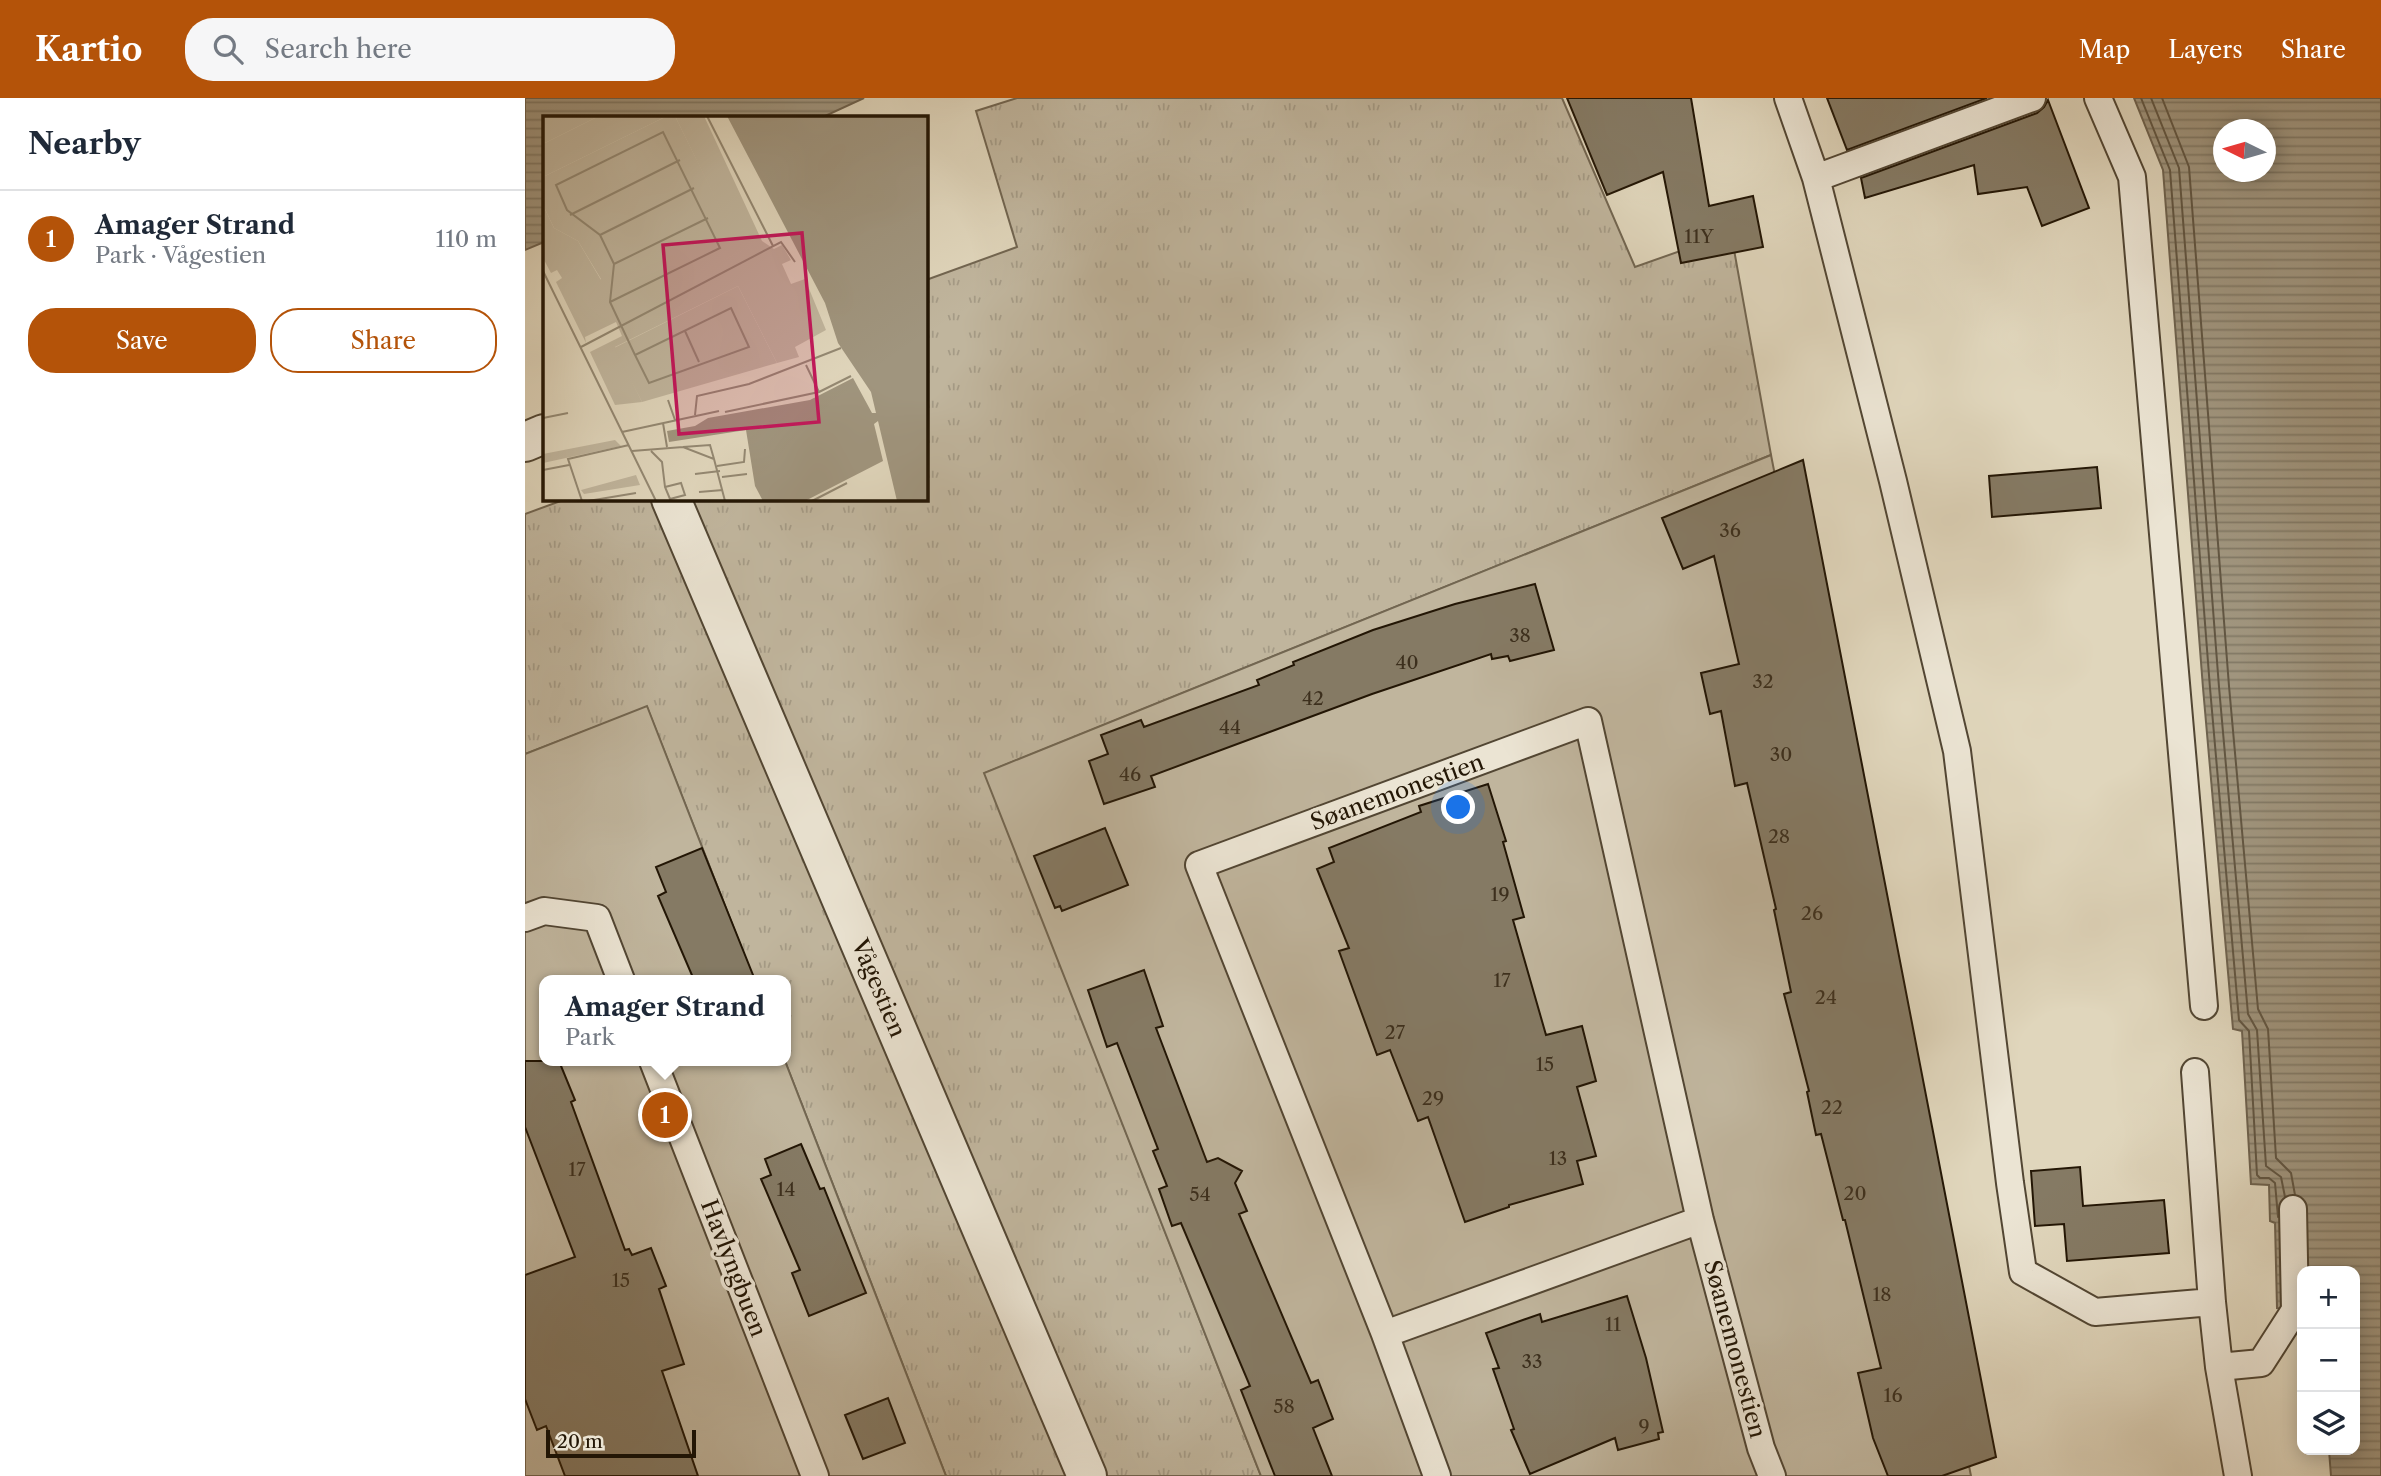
<!DOCTYPE html>
<html lang="en">
<head>
<meta charset="utf-8">
<style>
	:root { --surface:#fff; --page:#f6f6f7; --text:#1f2937; --muted:#747a83; --line:#e0e1e3; --accent:#b45309 }
	body { margin:0; font-family:"Libre Caslon Text",serif; background:var(--page); color:var(--text) }
	.controls { position:absolute; right:21px; bottom:21px; display:grid; overflow:hidden; border-radius:14px; box-shadow:0 4px 18px #0003 }
	.controls button { width:63px; height:63px; display:grid; place-items:center; padding:0; border:0; border-bottom:2px solid var(--line); background:var(--surface); color:var(--text); font:35px sans-serif }
	.compass { position:absolute; left:1688px; top:21px; width:63px; height:63px; border-radius:50%; background:var(--surface); box-shadow:0 4px 18px #0003; rotate:275deg }
	.scale { position:absolute; left:21px; bottom:18px; width:150px; box-sizing:border-box; padding-left:7px; border:4px solid #231605; border-top:0; font-size:19px; line-height:24px; white-space:nowrap; color:#231605; -webkit-text-stroke:5px #ebe4d3; paint-order:stroke }
	.you { position:absolute; left:934px; top:710px; width:24px; height:24px; margin:-18px; border:5px solid #fff; border-radius:50%; background:#1a73e8; box-shadow:0 0 0 10px #1a73e833 }
	.badge { display:grid; place-items:center; width:46px; height:46px; border-radius:50%; background:var(--accent); color:#fff; font-size:23px; font-weight:700 }
	.pin { position:absolute; translate:-50% -50%; border:4px solid #fff; box-shadow:0 2px 7px #0006 }
	.popup { position:absolute; left:14px; top:877px; width:252px; height:91px; box-sizing:border-box; display:grid; place-content:center; border-radius:14px; background:var(--surface); filter:drop-shadow(0 2px 5px #0005); font-size:23px; white-space:nowrap; color:var(--muted) }
	.popup b { font-size:26px; color:var(--text) }
	.popup::after { content:''; position:absolute; left:50%; top:100%; margin-left:-14px; border:14px solid transparent; border-top-color:var(--surface) }
	.list { margin:0; padding:0; list-style:none }
	h2 { display:flex; justify-content:space-between; align-items:center; height:91px; margin:0; padding:0 28px; font-size:30px }
	h2 small { font-size:23px; font-weight:400; color:var(--muted) }
	.list li { display:grid; grid-template-columns:46px 1fr auto; gap:21px; align-items:center; box-sizing:border-box; height:98px; padding:0 28px; border-top:2px solid var(--line) }
	.list b { display:block; font-size:26px; white-space:nowrap }
	.list p { margin:0; font-size:23px; white-space:nowrap; color:var(--muted) }
	.list em { font-size:23px; font-style:normal; color:var(--muted) }
	.actions { display:flex; gap:14px; padding:21px 28px }
	.actions a { flex:1; padding:16px 0; border:2px solid var(--accent); border-radius:28px; text-align:center; font-size:24px; color:var(--accent) }
	.actions .main { background:var(--accent); color:#fff }
	.icon { flex:none; width:38px; height:38px; fill:none; stroke:currentColor; stroke-width:2; stroke-linecap:round; stroke-linejoin:round }
	.map { position:relative; flex:none; width:1856px; height:1378px; overflow:hidden }
	header { display:flex; align-items:center; gap:42px; box-sizing:border-box; height:98px; padding:0 35px; background:var(--accent); color:#fff }
	header strong { font-size:33px }
	nav { display:flex; gap:38px; margin-inline-start:auto; font-size:24px }
	.search { width:490px; height:63px; background:var(--page); display:flex; align-items:center; gap:18px; box-sizing:border-box; padding:0 24px; border-radius:28px; color:var(--muted); font-size:26px }
	main { display:flex }
	aside { flex:1; background:var(--surface) }
	.map>svg:first-child { display:block }
	.park { fill:url(#park-tufts); stroke:#726651; stroke-width:2 }
	.garden { fill:#c0b59d; stroke:#726651; stroke-width:2 }
	.water { fill:url(#water-rules); stroke:#6e624e; stroke-width:2; fill-rule:evenodd }
	.lines { fill:none; stroke-linecap:round; stroke-linejoin:round }
	.shore { stroke:#625642; stroke-width:2 }
	.building { fill:#857a64; stroke:#231605; stroke-width:2 }
	.service-casing { stroke:#524633; stroke-width:30 }
	.minor-casing { stroke:#524633; stroke-width:42 }
	.service { stroke:#ebe4d3; stroke-width:26 }
	.minor { stroke:#ebe4d3; stroke-width:38 }
	.labels { text-anchor:middle; stroke-width:7; stroke-linejoin:round; paint-order:stroke }
	.number-label { font-size:19px; fill:#3c2f1d }
	.street-label { font-size:23px; fill:#231605; stroke:#ebe4d3 }
	.inset-road { fill:none; stroke:#948973; stroke-width:2 }
	.view { fill:#c2185b; fill-opacity:0.15; stroke:#c2185b; stroke-width:3.5 }
	.inset-edge { fill:none; stroke:#231605; stroke-width:3.5 }
</style>
</head>
<body>
<header>
<strong>Kartio</strong>
<div class="search"><svg class="icon" aria-label="search" viewBox="0 0 24 24"><circle cx="10" cy="10" r="6"/><path d="M15 15l6 6"/></svg>Search here</div>
<nav><a>Map</a><a>Layers</a><a>Share</a></nav>
</header>
<main>
<aside>
<h2>Nearby<small></small></h2>
<ul class="list">
<li><span class="badge">1</span><div><b>Amager Strand</b><p>Park · Vågestien</p></div><em>110 m</em></li>
</ul>
<div class="actions"><a class="main">Save</a><a>Share</a></div>
</aside>
<div class="map">
<svg width="1856" height="1378" viewBox="0 0 1856 1378">
	<defs>
		<pattern id="park-tufts" width="24" height="20" patternUnits="userSpaceOnUse" patternTransform="scale(1.75)"><rect width="24" height="20" fill="#c0b59d"/><path d="M3 7l-1-3M5 7V3M7 7l1-3M15 17l-1-3M17 17v-4M19 17l1-3" fill="none" stroke="#a59b86"/></pattern>
		<pattern id="water-rules" width="6" height="5" patternUnits="userSpaceOnUse" patternTransform="scale(1.75)"><rect width="6" height="5" fill="#a0957e"/><path d="M0 2.5h6" fill="none" stroke="#827965"/></pattern>
	</defs>
	<rect width="100%" height="100%" fill="#e0d6bc"/>
	<filter id="stains"><feTurbulence type="fractalNoise" baseFrequency=".00286" numOctaves="4"/><feColorMatrix values="0 0 0 0 .2 0 0 0 0 .09 0 0 0 0 .02 0 0 0 .5 -.17"/></filter>
	<radialGradient id="worn" r=".72"><stop offset=".6" stop-color="#630" stop-opacity="0"/><stop offset="1" stop-color="#630" stop-opacity=".3"/></radialGradient>
	<path class="park" d="M492,0H1037L1110,169L1206,135L1246,357L460,675L736,1378H421L260,963L261,882H229L122,609L0,656V416L41,401H401V182L492,149L451,13Z"/>
	<path class="garden" d="M1246,357L1446,1378H736L459,675Z
		M122,608L229,882H19V963H260L421,1378H0V656Z"/>
	<path class="water" d="M0,0H339L298,19H19V144L0,152Z
		M1609,0H1856V1378H1806L1804,1352H1830V1173H1777L1770,1212L1752,1210L1750,1125L1745,1123L1744,1087L1726,1086L1717,933L1708,931L1678,590L1638,72ZM1699,32H1741V74H1699Z"/>
	<g class="lines">
		<path class="shore" d="M1616,0L1645,72L1685,590L1714,922L1724,933L1732,1077L1735,1080H1744L1750,1085L1753,1119
			M1626,0L1654,70L1694,589L1723,916L1732,932L1741,1068L1756,1079L1760,1099
			M1637,0L1664,69L1704,588L1733,911L1743,931L1751,1060L1766,1075L1770,1097"/>
	</g>
	<path class="building" d="M1042,0H1166L1184,108L1228,98L1238,149L1156,165L1138,74L1082,97Z
		M1302,0H1462L1322,52Z
		M1523,2L1564,110L1517,128L1502,89L1453,96L1449,67L1340,100L1336,80L1512,15L1519,9Z
		M1278,362L1471,1359L1417,1378H1363L1348,1340L1333,1275L1356,1270L1320,1122H1318L1296,1036L1291,1037L1282,994L1284,993L1259,896L1266,894L1249,812L1251,811L1222,685L1210,688L1196,613L1185,616L1176,575L1214,566L1189,458L1158,471L1137,420Z
		M1572,369L1576,410L1467,419L1464,378Z
		M1010,486L1029,552L985,563L983,558L967,561L966,556L847,596L626,678L630,689L579,706L564,663L583,656L576,637L616,622L619,629L734,587L732,582L769,567L768,564L848,532L930,506Z
		M963,686L981,743L978,744L999,819L988,822L1021,937L1057,928L1071,983L1052,989L1071,1058L1052,1063L1058,1086L984,1107V1109L940,1124L903,1019L893,1023L865,952L852,957L814,853L824,850L792,771L809,764L804,750L896,714L894,708Z
		M580,730L603,787L537,813L535,808L530,810L509,758Z
		M177,750L230,882H169L133,798L141,794L131,769Z
		M619,872L638,928L631,930L682,1064L693,1060L717,1073L710,1085L722,1113L714,1116L786,1285L793,1282L808,1321L788,1330L807,1378H750L716,1292L725,1288L656,1125L647,1128L634,1091L642,1088L628,1053L633,1051L592,945L582,949L563,892Z
		M0,963H34L50,1002L46,1004L100,1152L104,1151L107,1157L126,1150L141,1188L134,1191L159,1266L137,1273L173,1378H40L21,1328L12,1332L0,1301V1177L50,1159L0,1029Z
		M276,1046L295,1091L299,1090L341,1195L284,1218L267,1175L275,1172L236,1081L246,1077L240,1061Z
		M1555,1069L1558,1108L1639,1102L1644,1155L1542,1163L1539,1126L1510,1128L1506,1073Z
		M1102,1198L1121,1260L1138,1334L1133,1335L1134,1341L1093,1352L1090,1340L1005,1376L986,1332L989,1331L968,1271L974,1270L961,1235L1015,1216L1017,1224Z
		M363,1300L380,1345L338,1361L320,1317Z"/>
	<g class="lines">
		<defs>
			<path id="service" d="M1263,0L1291,80L1368,383L1432,653L1485,1085L1498,1174L1570,1214L1687,1204
				M1573,0L1607,79L1679,908
				M1291,80L1507,0
				M0,820L19,813L72,820L96,882
				M128,963L290,1378
				M1670,974L1687,1204L1694,1269L1713,1378
				M860,1236L1175,1122
				M1694,1269L1736,1265L1770,1212L1768,1111
				M912,1378L860,1236L674,767L1063,623L1175,1122L1236,1350L1247,1378"/>
			<path id="minor" d="M0,344L19,336
				M146,401L562,1378"/>
		</defs>
		<use href="#service" class="service-casing"/>
		<use href="#minor" class="minor-casing"/>
		<use href="#service" class="service"/>
		<use href="#minor" class="minor"/>
	</g>
	<g class="labels">
		<g class="number-label">
			<text x="1174" y="145">11Y</text>
			<text x="1205" y="439">36</text>
			<text x="995" y="544">38</text>
			<text x="882" y="571">40</text>
			<text x="1238" y="590">32</text>
			<text x="788" y="607">42</text>
			<text x="705" y="636">44</text>
			<text x="1256" y="663">30</text>
			<text x="605" y="683">46</text>
			<text x="1254" y="745">28</text>
			<text x="975" y="803">19</text>
			<text x="1287" y="822">26</text>
			<text x="977" y="889">17</text>
			<text x="1301" y="906">24</text>
			<text x="870" y="941">27</text>
			<text x="1020" y="973">15</text>
			<text x="908" y="1007">29</text>
			<text x="1307" y="1016">22</text>
			<text x="1033" y="1067">13</text>
			<text x="52" y="1078">17</text>
			<text x="261" y="1098">14</text>
			<text x="1330" y="1102">20</text>
			<text x="675" y="1103">54</text>
			<text x="96" y="1189">15</text>
			<text x="1357" y="1203">18</text>
			<text x="1088" y="1233">11</text>
			<text x="1007" y="1270">33</text>
			<text x="1368" y="1304">16</text>
			<text x="759" y="1315">58</text>
			<text x="1119" y="1335">9</text>
		</g>
		<g class="street-label">
			<text transform="translate(872 694) rotate(-20)" y="8">Søanemonestien</text>
			<text transform="translate(354 890) rotate(67)" y="8">Vågestien</text>
			<text transform="translate(209 1170) rotate(69)" y="8">Havlyngbuen</text>
			<text transform="translate(1210 1251) rotate(75)" y="8">Søanemonestien</text>
		</g>
	</g>
	<g transform="translate(18 18)">
		<rect width="385" height="385" fill="#e0d6bc"/>
		<path d="M72,324L78,330L0,347V338Z" fill="#c0b59d"/>
		<path d="M56,0H124L0,61V28ZM132,0H161L219,125L231,133L239,129L248,144L239,148L248,168L262,163L283,214L252,231L256,241L234,247L195,170L72,231L99,286L72,289L47,236L79,220L73,206L42,221L43,227L13,166L19,162L14,154L8,157L0,142V89L11,112L35,125L58,164V204L198,135ZM93,359L97,369L41,378L38,374Z" fill="#c0b59d"/>
		<path d="M0,0H56L0,28ZM124,0H132L199,135L58,205L46,181L58,163L35,125L11,112L0,89V61ZM195,170L234,247L99,286L71,232Z" fill="#c0b59d"/>
		<path d="M184,0H385V385H354L335,305L331,308L340,345L262,385H220L212,370L203,314L126,326L124,315L152,310L165,302L267,284L310,262L329,297H333L328,276L295,227L282,187Z" fill="#a0957e"/>
		<path class="inset-road" d="M164,0L230,130M27,99L137,44M57,119L151,72M71,148L165,102M0,155L113,385M67,186L177,132L120,16L13,69L24,94L57,119L71,148L67,186L92,239M188,192L206,231L106,267L92,239ZM142,215L156,246M38,231L238,126L252,146M276,276L308,260M125,284L132,304M182,296L276,276L263,249M152,299L154,280L206,268L298,232M0,302L25,297M120,307L124,331M79,316L176,295M140,331L167,329L171,343M89,335L140,331L171,343L182,385M108,335L119,346L122,371L127,383L142,379L138,367L122,371M174,350L201,346L202,333M0,354L26,349M152,358L177,355M179,361L204,358M156,376L180,374M39,385L25,343L86,329M45,385L93,377M269,385L304,367"/>
		<path class="view" d="M259,117L276,306L136,318L120,129Z"/>
		<rect width="385" height="385" class="inset-edge"/>
	</g>
	<rect width="100%" height="100%" filter="url(#stains)"/>
	<rect width="100%" height="100%" fill="url(#worn)"/>
</svg>
<div class="controls">
<button>+</button>
<button>−</button>
<button><svg class="icon" aria-label="layers" viewBox="0 0 24 24"><path d="M12 4l9 5-9 5-9-5zM3 14l9 5 9-5"/></svg></button>
</div>
<svg class="compass" viewBox="-18 -18 36 36"><path d="M0-13l5 13h-10z" fill="#e53935"/><path d="M0 13l5-13h-10z" fill="#747a83"/></svg>
<div class="scale">20 m</div>
<div class="you"></div>
<div class="pin badge" style="left:140px;top:1017px">1</div>
<div class="popup"><b>Amager Strand</b>Park</div>
</div>
</main>
</body>
</html>
